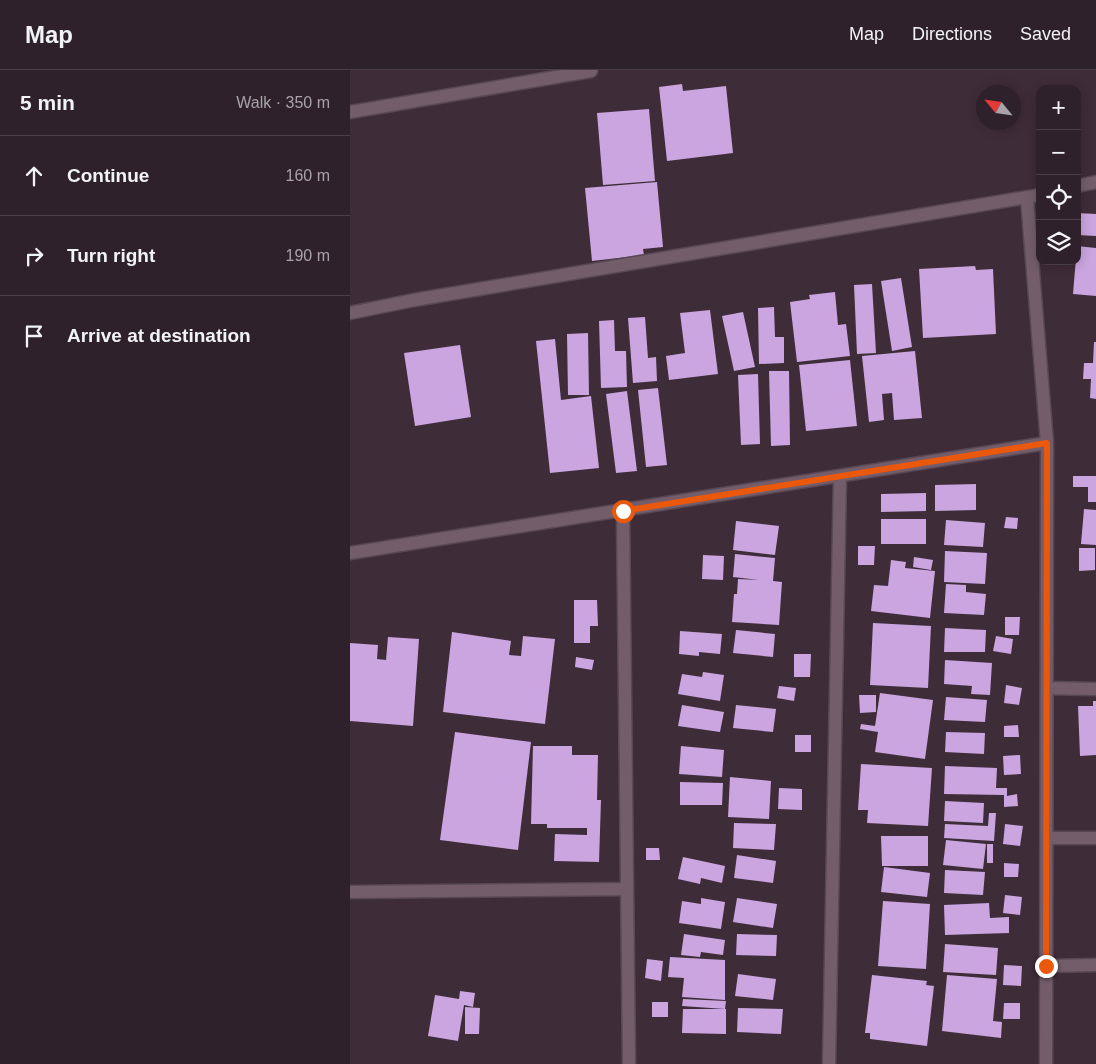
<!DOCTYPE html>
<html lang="en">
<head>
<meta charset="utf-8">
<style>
	:root { --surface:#2f212b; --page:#372933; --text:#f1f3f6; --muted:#a7a3a9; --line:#4a3e47 }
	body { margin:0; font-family:Helvetica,sans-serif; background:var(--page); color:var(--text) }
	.controls { position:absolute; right:15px; top:15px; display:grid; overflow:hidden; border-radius:10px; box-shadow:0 2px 12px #0003 }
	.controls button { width:45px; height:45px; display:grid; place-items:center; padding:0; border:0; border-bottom:1px solid var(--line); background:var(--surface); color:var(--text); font:25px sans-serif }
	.compass { position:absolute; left:626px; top:15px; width:45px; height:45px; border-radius:50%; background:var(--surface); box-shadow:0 2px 12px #0003; rotate:299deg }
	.stop { position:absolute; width:15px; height:15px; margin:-11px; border:4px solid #ea580c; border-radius:50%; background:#fff }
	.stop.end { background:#ea580c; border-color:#fff; box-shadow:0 1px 5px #0008 }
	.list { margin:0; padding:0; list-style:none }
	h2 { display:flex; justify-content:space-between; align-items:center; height:65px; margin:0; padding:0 20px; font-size:21px }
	h2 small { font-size:16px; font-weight:400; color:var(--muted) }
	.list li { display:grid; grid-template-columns:32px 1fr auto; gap:15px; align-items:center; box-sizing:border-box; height:80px; padding:0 20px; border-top:1px solid var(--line) }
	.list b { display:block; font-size:19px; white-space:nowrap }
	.list em { font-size:16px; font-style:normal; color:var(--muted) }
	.icon { flex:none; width:28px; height:28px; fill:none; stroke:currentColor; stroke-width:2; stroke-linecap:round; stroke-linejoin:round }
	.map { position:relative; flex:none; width:746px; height:994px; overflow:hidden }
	header { display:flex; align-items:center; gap:30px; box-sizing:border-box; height:70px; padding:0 25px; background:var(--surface); border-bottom:1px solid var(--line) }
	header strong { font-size:24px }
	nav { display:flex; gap:28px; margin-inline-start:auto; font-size:18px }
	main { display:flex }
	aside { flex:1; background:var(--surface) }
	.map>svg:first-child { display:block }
	.building { fill:#caa5df }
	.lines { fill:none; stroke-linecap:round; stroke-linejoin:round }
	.street-casing { stroke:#584853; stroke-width:15 }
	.street { stroke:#735d6b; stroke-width:12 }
	.route { stroke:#ea580c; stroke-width:6 }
</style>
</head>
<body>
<header>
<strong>Map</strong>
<nav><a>Map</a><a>Directions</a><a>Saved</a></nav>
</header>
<main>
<aside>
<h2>5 min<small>Walk · 350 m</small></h2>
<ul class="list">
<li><svg class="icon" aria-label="ahead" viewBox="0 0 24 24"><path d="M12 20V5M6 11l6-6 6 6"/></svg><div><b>Continue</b></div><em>160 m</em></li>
<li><svg class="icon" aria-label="right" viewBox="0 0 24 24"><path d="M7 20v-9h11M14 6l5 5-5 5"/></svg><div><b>Turn right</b></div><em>190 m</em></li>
<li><svg class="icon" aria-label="arrive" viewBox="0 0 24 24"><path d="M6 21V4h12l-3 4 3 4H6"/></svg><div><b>Arrive at destination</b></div></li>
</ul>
</aside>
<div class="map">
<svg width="746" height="994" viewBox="0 0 746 994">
	<rect width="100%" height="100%" fill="#3f2c39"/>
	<path class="building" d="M332,14L333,21L376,16L383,83L317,91L309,17Z
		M299,39L305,111L253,115L247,43Z
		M307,112L313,177L293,179L294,185L242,191L235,118Z
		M727,143L746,144V166L727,165Z
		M727,176L746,178V226L723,224Z
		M625,196L626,200L643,199L646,264L573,268L569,199Z
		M551,208L562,277L542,281L531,211Z
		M522,214L526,283L507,284L504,215Z
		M485,222L488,255L496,254L500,286L447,292L440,232L460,229L459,225Z
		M424,237L425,267H434V293L409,294L408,238Z
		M360,240L368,304L319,310L316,286L335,283L330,243Z
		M393,242L405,297L384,301L372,246Z
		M295,247L298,288L306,287L307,311L283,313L278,248Z
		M264,250L265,281H276L277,317L251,318L249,251Z
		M238,263L239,325H218L217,264Z
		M205,269L211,330L241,326L249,398L200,403L186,271Z
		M744,272H746V329L740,328L741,309H733L734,293H743Z
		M110,275L121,347L65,356L54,283Z
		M565,281L572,348L544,350L542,323L532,324L534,350L519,352L512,286Z
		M500,290L507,356L456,361L449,295Z
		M419,301H439L440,375L421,376Z
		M408,304L410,374L391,375L388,305Z
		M308,318L317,395L296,397L288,320Z
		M277,321L287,401L266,403L256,324Z
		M723,406H746V432H738V417H723Z
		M626,414V440L585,441V415Z
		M576,423V441L531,442V424Z
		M734,439L746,440V475L731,474Z
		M656,447L668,448L667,459L654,458Z
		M531,449H576V474H531Z
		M596,450L635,453L633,477L594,475Z
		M386,451L429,456L425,485L383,480Z
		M508,476H525L524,495H508Z
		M729,478H745V500L729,501Z
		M595,481L637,483L635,514L594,512Z
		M385,484L425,488L423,511L432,512L429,555L382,552L384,524H387L388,509L409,510L383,507Z
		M353,485L374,486L373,510L352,509Z
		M564,487L583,490L581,500L563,497Z
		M541,490L556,492L555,498L585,501L580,548L521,541L524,515L538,516Z
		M596,514L616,515V522L636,524L634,545L594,543Z
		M224,530H247L248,556H240V573H224Z
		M655,547H670L669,565H655Z
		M523,553L581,556L578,618L520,615Z
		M595,558L636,560L635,582H594Z
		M386,560L425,564L423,587L383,583Z
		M330,561L372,564L370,584L349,582V586L329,584Z
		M102,562L161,571L159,585L171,586L173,566L205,569L195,654L93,642Z
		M646,566L663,569L661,584L643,581Z
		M38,567L69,569L63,656L0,651V573L28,575L27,589L36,590Z
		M444,584H461L460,607H444Z
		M226,587L244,590L242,600L225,597Z
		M595,590L642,593L640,625L621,624L622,616L594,614Z
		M353,602L374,605L370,631L328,624L332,604L352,607Z
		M656,615L672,618L669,635L654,633Z
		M429,616L446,618L444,631L427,628Z
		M530,623L583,630L575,689L525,682L528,662L510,659L511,654L525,656Z
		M509,625H526V642L510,643Z
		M596,627L637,630L635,652L594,650Z
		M743,631H746V685L730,686L728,636H743Z
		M332,635L374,642L370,662L328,656Z
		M386,635L426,639L423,662L383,658Z
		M668,655L669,667H654V656Z
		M105,662L181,672L168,780L90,770Z
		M596,662L635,663L634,684L595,682Z
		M445,665H461V682H445Z
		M183,676H222V685H248L247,730H251L249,792L204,791L205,764L237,765V758H197V754H181Z
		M331,676L374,680L372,707L329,704Z
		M670,685L671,704L654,705L653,686Z
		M511,694L582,698L578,756L517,753L518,740H508Z
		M595,696L647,698L646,718H657V726L667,724L668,736L654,737V725L594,724Z
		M380,707L421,711L419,749L378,747Z
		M330,712L373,713L372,735H330Z
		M429,718L452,719V740L428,739Z
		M595,731L634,733L633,753L594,751Z
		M639,743H646L644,771L594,768L595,754L638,756Z
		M384,753L426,754L424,780L383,778Z
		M655,754L673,756L670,776L653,774Z
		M531,766H578V796H532Z
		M596,770L636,774L633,799L593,795Z
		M637,774H643V793H637Z
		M296,778H309L310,790H296Z
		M387,785L426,791L423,813L384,808Z
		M333,787L375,796L372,813L351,808L350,814L328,809Z
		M654,793L669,794L668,807H654Z
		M534,797L580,803L577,827L531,822Z
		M595,800L635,802L633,825L594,823Z
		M655,825L672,827L670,845L653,843Z
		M351,828L375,832L371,859L329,853L332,831L351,834Z
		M387,828L427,834L423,858L383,852Z
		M533,831L580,834L576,899L528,896Z
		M639,833L640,848L659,847V863L595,865L594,835Z
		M334,864L375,870L373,885L351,882L350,887L331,885Z
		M387,864L427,865L426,886L386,885Z
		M595,874L648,878L646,905L593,902Z
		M320,887L375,890V930L332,927L334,908L318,907Z
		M297,889L313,891L311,911L295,908Z
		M654,895L672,896L671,916L653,915Z
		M388,904L426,909L423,930L385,926Z
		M522,905L577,911L576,915L584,916L577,976L520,969V963H515Z
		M597,905L647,909L643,951L652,952L651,968L592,961Z
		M110,921L125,923L123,937L114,935L108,971L78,966L85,925L109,929Z
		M333,929L376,931L375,939L332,936Z
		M302,932H318V947H302Z
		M654,933H670V949H653Z
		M115,937L130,938L129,964H115Z
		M388,938L433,939L431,964L387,962Z
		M333,939H376V964L332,963Z"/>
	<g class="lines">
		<defs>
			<path id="street" d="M0,42L241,1
				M727,116L746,112
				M677,128L697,373L696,994
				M0,243L64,230L690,125
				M273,441L279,994
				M0,483L697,373
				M697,618L746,619
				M698,768H746
				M0,822L277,819
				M696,896L746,895
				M479,994L490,406"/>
		</defs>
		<use href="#street" class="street-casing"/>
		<use href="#street" class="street"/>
	</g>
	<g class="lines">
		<path class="route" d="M273,441L697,373L696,896"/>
	</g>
</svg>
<div class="controls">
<button>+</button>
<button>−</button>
<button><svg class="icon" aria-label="locate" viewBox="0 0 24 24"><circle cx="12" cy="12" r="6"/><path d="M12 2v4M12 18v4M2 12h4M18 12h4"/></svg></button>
<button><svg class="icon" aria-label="layers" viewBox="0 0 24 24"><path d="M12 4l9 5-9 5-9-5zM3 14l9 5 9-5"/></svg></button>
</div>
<svg class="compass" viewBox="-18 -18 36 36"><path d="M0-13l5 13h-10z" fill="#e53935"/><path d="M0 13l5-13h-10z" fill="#a7a3a9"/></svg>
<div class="stop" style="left:273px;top:441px"></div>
<div class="stop end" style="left:696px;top:896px"></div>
</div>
</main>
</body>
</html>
